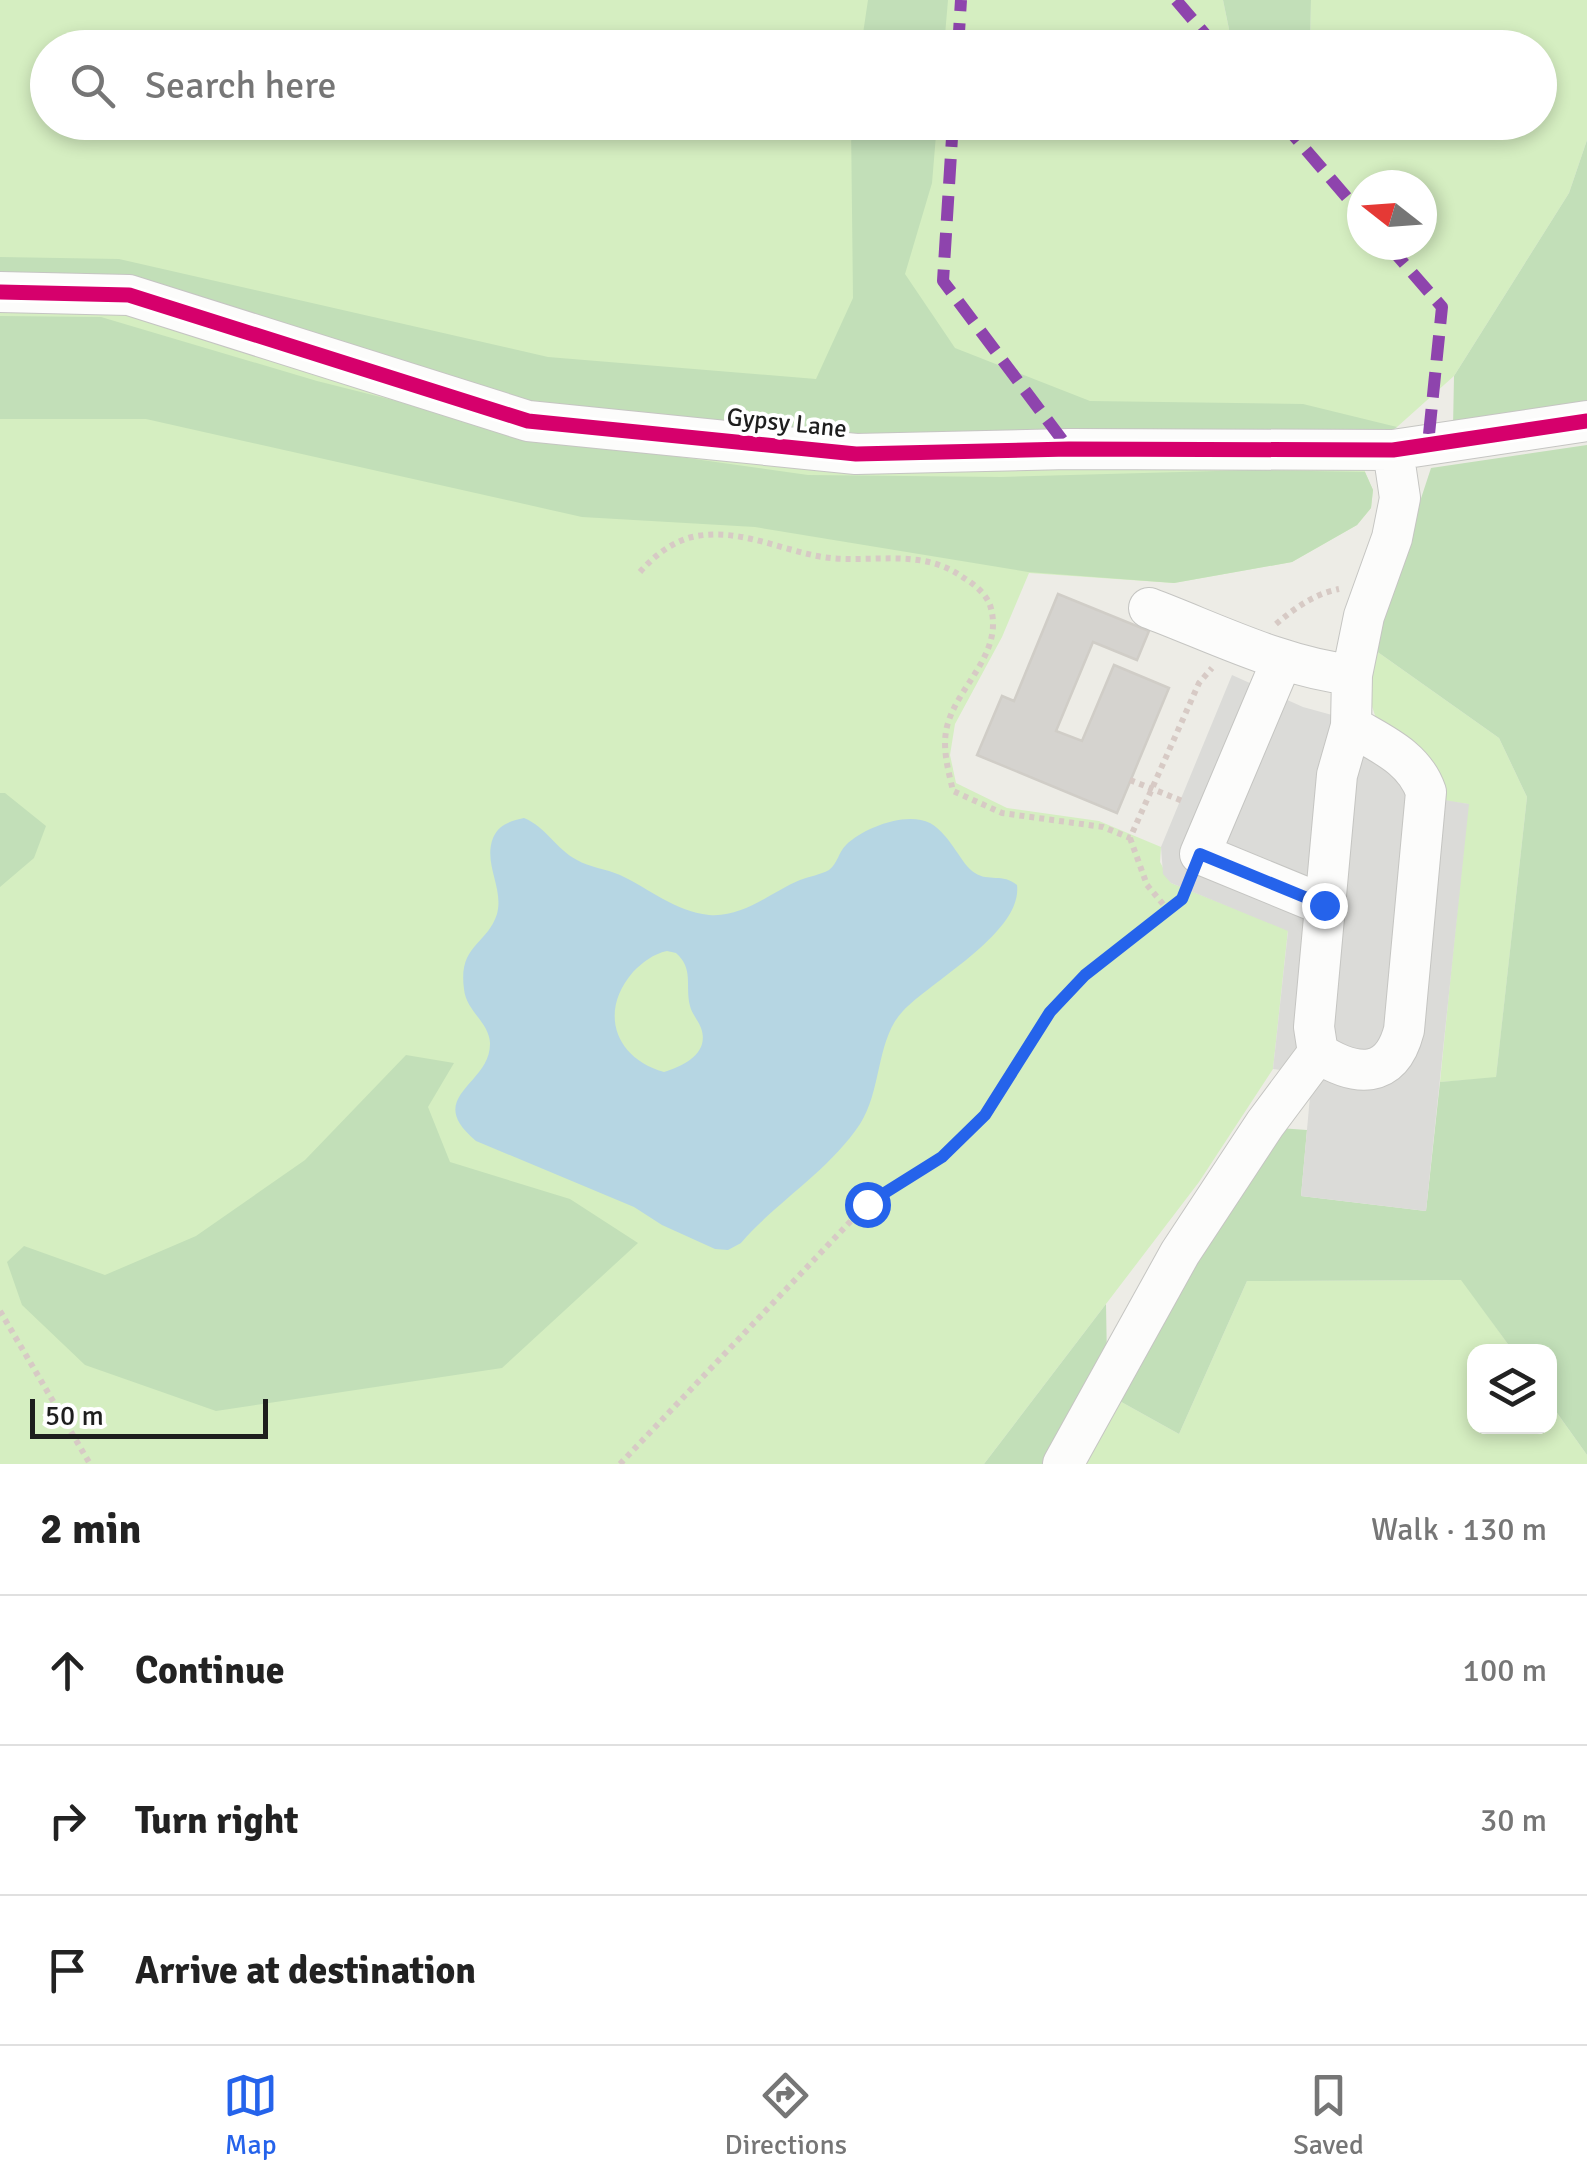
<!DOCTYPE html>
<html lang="en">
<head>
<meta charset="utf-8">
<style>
	:root { --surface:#fff; --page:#f6f6f6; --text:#222; --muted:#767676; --line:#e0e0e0; --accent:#2563eb }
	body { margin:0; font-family:Signika,sans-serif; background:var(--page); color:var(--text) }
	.controls { position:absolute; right:30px; bottom:30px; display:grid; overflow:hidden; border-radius:20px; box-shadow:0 5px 15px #0003 }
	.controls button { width:90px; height:90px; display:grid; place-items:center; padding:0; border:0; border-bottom:2px solid var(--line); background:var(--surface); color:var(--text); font:50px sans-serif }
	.compass { position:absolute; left:1347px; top:170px; width:90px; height:90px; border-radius:50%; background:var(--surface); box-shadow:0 5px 15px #0003; rotate:287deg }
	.scale { position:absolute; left:30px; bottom:25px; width:238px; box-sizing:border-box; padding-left:10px; border:5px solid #1e1e1e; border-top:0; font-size:28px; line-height:35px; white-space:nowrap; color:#1e1e1e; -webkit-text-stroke:8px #fff; paint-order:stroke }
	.stop { position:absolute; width:30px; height:30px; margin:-22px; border:8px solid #2563eb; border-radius:50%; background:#fff }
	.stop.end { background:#2563eb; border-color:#fff; box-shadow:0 2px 10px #0008 }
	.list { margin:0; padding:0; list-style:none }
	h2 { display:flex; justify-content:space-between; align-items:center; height:130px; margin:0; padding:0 40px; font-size:42px }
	h2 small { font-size:32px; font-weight:400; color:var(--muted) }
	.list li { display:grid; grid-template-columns:65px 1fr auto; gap:30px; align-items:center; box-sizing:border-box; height:150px; padding:0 40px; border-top:2px solid var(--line) }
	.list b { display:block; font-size:38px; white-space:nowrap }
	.list em { font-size:32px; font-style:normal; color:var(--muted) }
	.icon { flex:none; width:55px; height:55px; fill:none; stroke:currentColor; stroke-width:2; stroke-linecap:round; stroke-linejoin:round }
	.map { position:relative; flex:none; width:1587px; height:1464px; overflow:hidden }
	.search { position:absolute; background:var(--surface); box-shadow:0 5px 15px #0003; left:30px; right:30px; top:30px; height:110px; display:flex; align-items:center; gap:25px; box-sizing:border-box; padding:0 35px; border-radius:55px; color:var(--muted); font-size:38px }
	.sheet { height:580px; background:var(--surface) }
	nav { display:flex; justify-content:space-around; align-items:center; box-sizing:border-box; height:140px; border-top:2px solid var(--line); background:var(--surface); font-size:28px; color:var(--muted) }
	nav a { display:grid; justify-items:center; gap:5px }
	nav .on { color:var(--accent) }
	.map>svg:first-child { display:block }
	.grass { fill:#d5eec1; fill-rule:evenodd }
	.forest { fill:#c2dfb8 }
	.parking { fill:#dbdbd8 }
	.water { fill:#b6d6e3; fill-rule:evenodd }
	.building { fill:#d5d3cf; stroke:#d0cdc7; stroke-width:2.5 }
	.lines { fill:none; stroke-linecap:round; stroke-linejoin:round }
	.minor-casing { stroke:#c5c5c2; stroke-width:42 }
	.path { stroke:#d7cac5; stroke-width:6; stroke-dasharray:5 5; stroke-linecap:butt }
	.minor { stroke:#fcfcfb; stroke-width:40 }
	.quiet { stroke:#8e44ad; stroke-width:12; stroke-dasharray:25 12; stroke-linecap:butt }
	.cycleway-casing { stroke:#fff; stroke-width:21 }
	.cycleway { stroke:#d6006c; stroke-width:15 }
	.route { stroke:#2563eb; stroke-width:12 }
	.labels { text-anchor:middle; stroke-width:8; stroke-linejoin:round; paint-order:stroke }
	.street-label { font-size:25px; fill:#1e1e1e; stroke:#fff }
</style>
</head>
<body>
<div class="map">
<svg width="1587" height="1464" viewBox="0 0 1587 1464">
	<rect width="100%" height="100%" fill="#edece6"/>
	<path class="grass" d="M0,0H1223L1230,34L1244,47L48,48V122H1540V48L1310,47L1311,0H1587V140L1569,193L1454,376L1397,427L1367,446L1365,472L1373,490L1371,508L1357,525L1292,562L1174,583L1029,573L1002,637L955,724L950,755L956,783L1007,808L1099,821L1161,847L1160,862L1171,883L1288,930L1273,1069L1199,1182L984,1464H0ZM1362,185H1422V245H1362Z
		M1372,648L1499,738L1527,797L1496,1078L1440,1082L1468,804L1438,800L1379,728L1371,703Z
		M1462,1280L1513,1351L1474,1352V1426H1550V1403L1587,1455V1464H1078L1116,1399L1179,1434L1247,1281Z"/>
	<path class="forest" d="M868,0H948L944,47H861Z
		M1223,0H1311L1310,47H1244L1230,34Z
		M851,123H937L932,183L905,274L955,348L1090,401L1303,404L1397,427L1367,446L898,441L552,412L0,278V257L119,259L548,357L816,379L853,298Z
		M1587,140V406L1453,428L1454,376L1569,193Z
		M0,316L101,317L317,381L544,438L808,475L1001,477L1253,470L1365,472L1373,490L1371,508L1357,525L1292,562L1174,583L1028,572L755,527L582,517L146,419H0Z
		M1587,445V1455L1550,1403V1352L1513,1351L1461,1280L1247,1281L1179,1434L1116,1399L1279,1128L1307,1130L1301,1196L1426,1211L1440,1082L1496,1077L1527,797L1499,738L1372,648L1431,468Z
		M0,793H5L46,826L34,858L0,887Z
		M406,1055L454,1063L428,1107L450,1162L570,1199L638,1243L502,1368L216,1411L85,1365L22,1305L7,1262L24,1246L105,1275L196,1236L305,1160Z
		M1106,1304L1107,1361L1044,1464H984Z"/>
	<path class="parking" d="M1232,675L1303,707L1379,728L1438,799L1469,804L1426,1211L1301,1196L1312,1074L1273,1069L1288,931L1171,883L1163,874L1161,847Z"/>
	<path class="water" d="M524,818C546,827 556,849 577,860C589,867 606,869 620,875C650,889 674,911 709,915C743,918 771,892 800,880C810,876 820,875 829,870C838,863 838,853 846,845C863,828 906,811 930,823C952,836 961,865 975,873C988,882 1003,873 1017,885C1023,932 931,981 903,1011C876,1039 882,1090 860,1124C828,1172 777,1201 741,1243L728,1250L715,1249L662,1225L634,1207L476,1141C422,1096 491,1085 490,1043C489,1022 466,1011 464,989C458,945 487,945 497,914C504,888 483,864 493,838C499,824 511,821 524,818ZM667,951L676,953C694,969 685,985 690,1006C692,1014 698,1020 701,1028C710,1053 684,1066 664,1072C614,1058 599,1011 633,972C643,962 653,954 667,951Z"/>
	<path class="building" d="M1058,594L1149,631L1137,660L1093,642L1056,731L1082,741L1114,665L1169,688L1117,813L977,755L1002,696L1014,701Z"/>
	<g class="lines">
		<defs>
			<path id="minor" d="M0,292L129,295L528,421L856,454L1069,449L1393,450L1587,421
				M1149,608C1215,633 1282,667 1352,675
				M1282,660L1200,854L1324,905
				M1351,726C1381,744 1414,757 1426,792L1404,1030C1391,1080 1356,1077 1318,1053L1314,1027L1337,775L1351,726L1352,675L1364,616L1392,538L1400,498L1393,450
				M1063,1464L1180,1253L1265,1124L1318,1053"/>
		</defs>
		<use href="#minor" class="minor-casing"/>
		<path class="path" d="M640,572C655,555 674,540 697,536C738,529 777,548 817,556C868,566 918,545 964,578C974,584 986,594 990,605C1005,652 960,683 948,723C941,745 948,769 953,791L1002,813L1103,827L1130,838L1199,683L1212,668
			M1276,624C1295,608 1314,594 1339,589
			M1130,780L1185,802
			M1130,838L1147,885L1168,910
			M0,1311L90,1464
			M620,1464L867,1204L941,1157L985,1115L1050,1012L1085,975L1182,899L1188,885"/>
		<use href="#minor" class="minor"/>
		<path class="quiet" d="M1176,0L1217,48
			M958,48L961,0
			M953,122L943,281L1069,449
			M1282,122L1362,215
			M1388,245L1442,307L1428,444"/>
		<defs>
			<path id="cycleway" d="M0,292L129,295L528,421L856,454L1069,449L1393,450L1587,421"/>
		</defs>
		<use href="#cycleway" class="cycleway-casing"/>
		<use href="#cycleway" class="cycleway"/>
	</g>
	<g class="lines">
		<path class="route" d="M867,1204L942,1157L985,1115L1050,1012L1085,975L1182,899L1200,854L1324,905"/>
	</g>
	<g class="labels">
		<g class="street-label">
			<text transform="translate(787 422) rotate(6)" y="9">Gypsy Lane</text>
		</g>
	</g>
</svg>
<div class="controls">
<button><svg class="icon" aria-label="layers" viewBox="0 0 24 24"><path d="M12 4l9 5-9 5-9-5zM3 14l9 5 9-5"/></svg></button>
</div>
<svg class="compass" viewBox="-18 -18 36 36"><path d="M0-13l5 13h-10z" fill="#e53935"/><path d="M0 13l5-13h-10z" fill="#767676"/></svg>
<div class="scale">50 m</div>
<div class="stop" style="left:867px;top:1204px"></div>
<div class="stop end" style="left:1324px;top:905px"></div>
<div class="search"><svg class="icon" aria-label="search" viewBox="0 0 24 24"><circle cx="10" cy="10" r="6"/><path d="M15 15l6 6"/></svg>Search here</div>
</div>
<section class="sheet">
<h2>2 min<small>Walk · 130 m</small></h2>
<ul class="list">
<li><svg class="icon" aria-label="ahead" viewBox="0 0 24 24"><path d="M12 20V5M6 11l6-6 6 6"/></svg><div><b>Continue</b></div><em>100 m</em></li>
<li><svg class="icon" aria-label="right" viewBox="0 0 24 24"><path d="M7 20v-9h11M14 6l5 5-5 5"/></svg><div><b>Turn right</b></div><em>30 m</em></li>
<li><svg class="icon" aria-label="arrive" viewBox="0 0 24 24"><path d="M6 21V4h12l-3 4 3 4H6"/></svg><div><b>Arrive at destination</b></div></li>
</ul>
</section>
<nav>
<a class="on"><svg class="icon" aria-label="map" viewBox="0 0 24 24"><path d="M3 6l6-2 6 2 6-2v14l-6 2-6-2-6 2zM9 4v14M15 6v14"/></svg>Map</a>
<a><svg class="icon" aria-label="directions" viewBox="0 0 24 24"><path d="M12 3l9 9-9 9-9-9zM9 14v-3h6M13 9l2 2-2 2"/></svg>Directions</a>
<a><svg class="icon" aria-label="saved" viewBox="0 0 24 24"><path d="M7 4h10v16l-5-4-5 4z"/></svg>Saved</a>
</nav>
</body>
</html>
